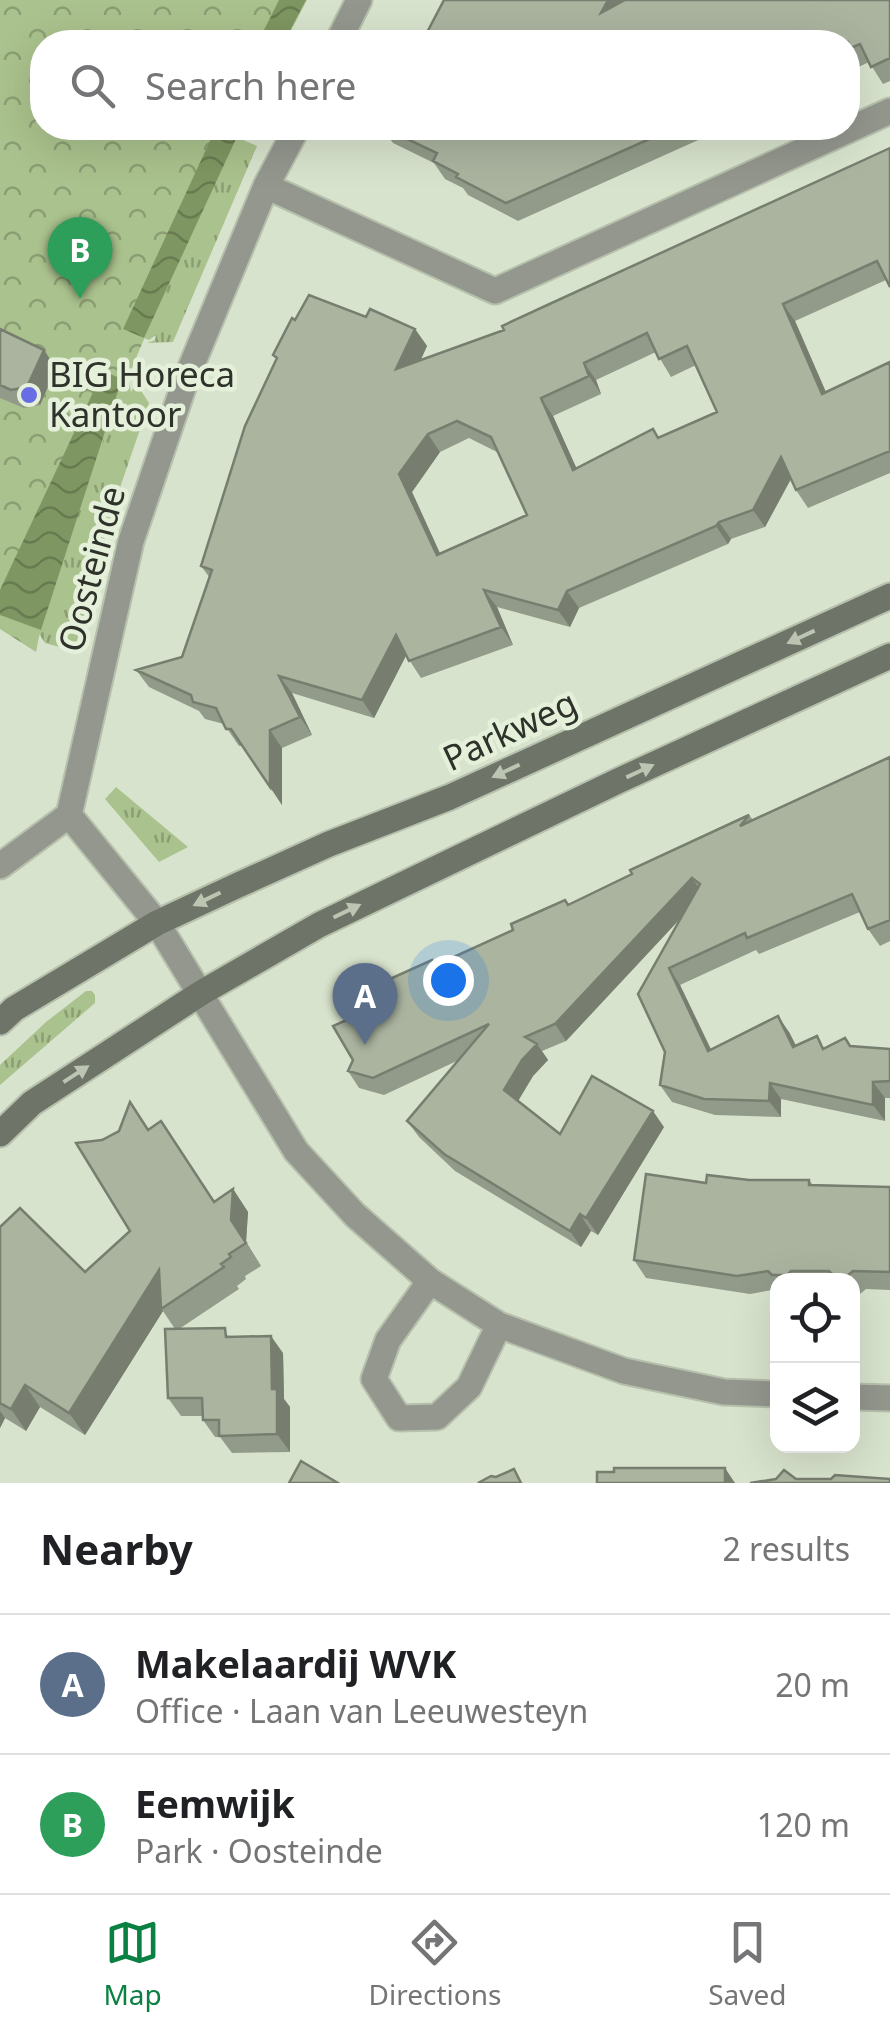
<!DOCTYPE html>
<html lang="en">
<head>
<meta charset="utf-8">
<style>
	:root { --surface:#fff; --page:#f2f2f2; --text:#202124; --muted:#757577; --line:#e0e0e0; --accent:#0b8043 }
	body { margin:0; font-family:"Noto Sans",sans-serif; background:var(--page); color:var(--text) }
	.controls { position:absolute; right:30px; bottom:30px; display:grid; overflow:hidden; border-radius:20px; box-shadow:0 10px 40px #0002 }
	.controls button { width:90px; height:90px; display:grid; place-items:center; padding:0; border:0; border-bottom:2px solid var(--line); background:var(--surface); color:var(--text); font:50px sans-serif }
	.you { position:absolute; left:448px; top:980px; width:35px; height:35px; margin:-25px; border:8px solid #fff; border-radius:50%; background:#1a73e8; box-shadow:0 0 0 15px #1a73e833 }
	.badge { display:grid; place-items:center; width:65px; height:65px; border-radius:50%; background:var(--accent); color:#fff; font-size:32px; font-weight:700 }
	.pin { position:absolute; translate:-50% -82px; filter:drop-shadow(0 2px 5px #0008) }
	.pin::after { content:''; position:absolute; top:52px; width:35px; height:30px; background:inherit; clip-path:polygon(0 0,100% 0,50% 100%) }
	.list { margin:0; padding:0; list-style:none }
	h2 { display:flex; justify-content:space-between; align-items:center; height:130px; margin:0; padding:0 40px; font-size:42px }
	h2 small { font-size:32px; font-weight:400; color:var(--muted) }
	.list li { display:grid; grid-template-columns:65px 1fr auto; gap:30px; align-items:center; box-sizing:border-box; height:140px; padding:0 40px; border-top:2px solid var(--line) }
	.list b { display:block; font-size:38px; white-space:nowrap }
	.list p { margin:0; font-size:32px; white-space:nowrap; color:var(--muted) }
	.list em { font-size:32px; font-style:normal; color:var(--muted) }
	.icon { flex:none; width:55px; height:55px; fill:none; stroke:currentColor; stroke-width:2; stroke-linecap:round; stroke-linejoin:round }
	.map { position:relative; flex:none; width:890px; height:1483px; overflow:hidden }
	.search { position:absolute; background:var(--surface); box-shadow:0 10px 40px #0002; left:30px; right:30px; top:30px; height:110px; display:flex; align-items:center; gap:25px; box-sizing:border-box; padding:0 35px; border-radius:40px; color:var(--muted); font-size:38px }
	.sheet { height:410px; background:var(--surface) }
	nav { display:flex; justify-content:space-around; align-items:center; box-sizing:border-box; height:140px; border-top:2px solid var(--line); background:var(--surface); font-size:28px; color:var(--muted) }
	nav a { display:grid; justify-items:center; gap:5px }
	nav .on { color:var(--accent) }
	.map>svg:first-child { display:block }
	.grass { fill:url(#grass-tufts) }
	.park { fill:url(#park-crowns) }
	.water { fill:url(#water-waves) }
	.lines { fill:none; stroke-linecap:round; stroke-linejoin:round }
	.street-casing { stroke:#b6c0ac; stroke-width:29 }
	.secondary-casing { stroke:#b6c0ac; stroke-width:29 }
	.street { stroke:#93978e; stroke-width:25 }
	.secondary { stroke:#6e7568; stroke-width:25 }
	.wall { fill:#929b89; fill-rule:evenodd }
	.shaded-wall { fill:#777e6f }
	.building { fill:#aab49f; stroke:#777e6f; stroke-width:2.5; fill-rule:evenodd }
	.oneway { fill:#bbc5b2 }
	.poi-dot { fill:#686de6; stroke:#e5f0da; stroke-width:4 }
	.labels { text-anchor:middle; stroke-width:9; stroke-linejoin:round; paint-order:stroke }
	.poi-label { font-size:35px; fill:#2e322a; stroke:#e5f0da; text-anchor:start }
	.street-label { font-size:35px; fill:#2e322a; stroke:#e5f0da }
</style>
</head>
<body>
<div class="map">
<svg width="890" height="1483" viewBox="0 0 890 1483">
	<defs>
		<pattern id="grass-tufts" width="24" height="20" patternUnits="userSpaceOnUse" patternTransform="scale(2.5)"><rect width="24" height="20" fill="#aac28d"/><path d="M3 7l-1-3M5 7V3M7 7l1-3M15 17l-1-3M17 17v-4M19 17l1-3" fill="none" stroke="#8b9e73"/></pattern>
		<pattern id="park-crowns" width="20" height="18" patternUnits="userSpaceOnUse" patternTransform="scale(2.5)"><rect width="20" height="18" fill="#aac28d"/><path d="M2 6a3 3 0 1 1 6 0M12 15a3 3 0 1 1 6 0" fill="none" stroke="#8b9e73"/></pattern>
		<pattern id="water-waves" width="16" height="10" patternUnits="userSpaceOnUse" patternTransform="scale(2.5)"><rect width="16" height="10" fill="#7e9661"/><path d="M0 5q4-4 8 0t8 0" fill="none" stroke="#687b50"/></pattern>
	</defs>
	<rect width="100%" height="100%" fill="#d8e3cd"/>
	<path class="grass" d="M236,137L257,146L173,342L147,343L155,340L156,335L149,340L144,338Z
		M122,379L129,381L131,392L136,383L149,403L113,508L74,651L45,643L39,634Z
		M116,787L188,847L159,862L105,799Z
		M86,991H92L95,995V1003L0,1085V1065L46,1022Z"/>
	<path class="park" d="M0,0H307L285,42H42V128H241C177,261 115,394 71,535C58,573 43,612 36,652L0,629Z"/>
	<path class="water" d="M279,0H306L284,42H258Z
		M216,128H241L144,338L123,329Z
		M103,371L122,379L41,630L0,615V590Z"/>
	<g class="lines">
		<defs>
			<path id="street" d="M338,42L359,0
				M266,186L495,291L890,111
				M69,815L157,923L296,1151L355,1215L430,1281L499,1325L624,1371L724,1392L778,1394
				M0,866L69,815L131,541L186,379L266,186L297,128
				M430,1281L388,1340L374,1379L399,1418L437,1417L469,1387L499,1325
				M852,1397L890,1398"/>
			<path id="secondary" d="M0,1022L14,1009L157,923L236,886L329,844L450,797L890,596
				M0,1134L32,1103L201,993L319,925L620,780L890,656"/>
		</defs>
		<use href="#street" class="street-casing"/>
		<use href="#secondary" class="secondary-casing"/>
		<use href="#street" class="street"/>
		<use href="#secondary" class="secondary"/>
	</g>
	<path class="wall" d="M890,0V81L883,84L869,62L848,72V42Z
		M382,128H725L518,221L468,195L463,188L445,179L434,163L393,143Z
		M890,148L886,280L795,321L826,392L890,362V473L808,508L796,490L791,479L765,527L731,539L728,544L579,608L570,627L497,607L513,645L421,678L406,655L374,718L292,693L312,735L282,748V805L243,746H239L224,724L205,719L199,711L149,687L136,670L182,657L210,578L201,566L276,359L273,355L295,320L366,317L415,329L427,346L421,360L504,330ZM656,352L671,377L696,365L717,412L659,437L653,429L576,468L553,416L601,394L596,380ZM469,438L497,452L527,515L440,554L412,492L440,452Z
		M0,329L56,368L40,405L24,408L0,398Z
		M890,757V941L880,946L868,929L860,912L759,954L756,950L680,985L711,1049L789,1032L796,1046L825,1048L845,1038L851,1046L890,1049V1098H885V1121L781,1099V1117L715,1115L672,1102L660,1085L665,1052L638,994L681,918L566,1041L542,1051L548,1060L533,1076L518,1101L560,1134L664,1127L598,1235L591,1231L581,1247L455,1171L419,1137L407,1121L459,1060L384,1095L359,1088L348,1071L383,989L432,960L436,966L568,905L749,815L753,820Z
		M161,1121L215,1202L233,1189L248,1212L246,1242L261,1266L245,1276L246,1279L237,1286L239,1289L179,1329L231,1336L283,1353L284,1399L290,1407V1452L232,1453L220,1437H215L203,1420L202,1416H181L168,1398L175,1329L163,1311L85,1435L40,1407L26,1431L5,1418L0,1428V1227L85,1272L130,1231L102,1140L149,1130Z
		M749,1180H809L813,1185L890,1187V1290L866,1289L860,1294H852V1280H778V1289L750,1294L646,1278L634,1260L706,1183Z"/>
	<path class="shaded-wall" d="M608,0H629L601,13Z
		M783,304L795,321L834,411L822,394Z
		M415,329L427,346L408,386L396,369Z
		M44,350L56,368L40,405L27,387Z
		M584,363L596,380L601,394L589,376Z
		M541,398L553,416L585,487L573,470Z
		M428,434L440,452L412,492L449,573L437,555L399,474Z
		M781,457L793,475L765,527L753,510Z
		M719,522L731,539L728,544L716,526Z
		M484,590L497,607L513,645L501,627Z
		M567,591L579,608L570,627L558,610Z
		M396,635L408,652L374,718L362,700Z
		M279,676L292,693L312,735L300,717Z
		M270,730L282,748V805L270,787Z
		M692,878L703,894L566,1041L555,1024Z
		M669,968L680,985L719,1067L708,1051Z
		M778,1016L789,1032L805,1063L793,1047Z
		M537,1044L548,1060L533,1076L515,1106L504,1090L522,1060Z
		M873,1082L885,1098V1121L873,1105Z
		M770,1083L781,1099V1117L769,1101Z
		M653,1111L664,1127L598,1235L586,1218Z
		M233,1189L248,1212L246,1242L261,1266L231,1220Z
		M580,1214L591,1231L581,1247L570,1231Z
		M159,1270L161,1309L163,1311L85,1435L69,1413Z
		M271,1336L283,1353L284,1399L290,1407V1452L277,1434L272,1389Z
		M25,1385L40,1407L26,1431L11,1409Z
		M0,1411L5,1418L0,1428Z
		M725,1468L735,1483H725Z"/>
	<path class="building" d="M444,0H608L601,13L625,0H890V58L871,67L860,44L848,49V42H422Z
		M384,128H674L506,203L456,177L458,174L433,161L437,153Z
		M890,148V287L877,261L783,304L822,394L890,362V451L796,490L781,457L753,510L719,522L716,526L567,591L558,610L484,590L501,627L409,661L396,635L362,700L279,676L300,717L270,730V787L231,729H226L216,708L193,702L191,695L136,670L182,657L212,570L201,566L245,426L277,358L273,355L292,318L295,320L309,295L366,317L370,309L415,329L396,369L504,330L502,326L543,307ZM647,333L659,359L687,346L717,412L658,438L653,429L573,470L541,398L589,376L584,363ZM457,421L491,437L527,515L437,555L399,474L428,434Z
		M0,329L44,350L27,387L11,390L0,385Z
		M890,757V920L868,929L852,894L747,938L745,933L669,968L708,1051L778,1016L793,1047L817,1036L823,1049L845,1038L850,1046L890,1049V1081L873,1082V1105L770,1083L769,1101L704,1099L660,1085L665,1052L638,994L700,884L692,878L555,1024L525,1037L537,1044L522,1060L504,1090L560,1134L592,1076L653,1111L586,1218L580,1214L570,1231L444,1154L407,1121L489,1024L373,1078L348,1071L353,1060L333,1026L376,1007L370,995L383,989L381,983L432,960L434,966L513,930L511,924L536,913L565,900L568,905L632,874L630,870L749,815L740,826Z
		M130,1102L148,1130L161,1121L214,1202L233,1189L231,1220L246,1243L229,1254L231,1257L221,1264L224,1267L161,1309L159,1270L69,1413L25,1385L11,1409L0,1403V1227L20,1208L85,1272L130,1231L76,1143L102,1140L119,1131Z
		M646,1174L706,1183L707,1175L749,1180H809V1185L890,1187V1272L853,1271L847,1276L833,1275L829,1271H791L787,1275H772L768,1271L737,1276L634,1260Z
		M225,1328L226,1337L271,1336L272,1389H277V1434L219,1436V1420H203L202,1398H168L165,1329Z
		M301,1461L338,1483H289Z
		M614,1468H725V1483H597V1472H614Z
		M514,1469L521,1483H478L491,1476L496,1477Z
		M784,1470L796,1479H831L835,1475L890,1479V1483H750L776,1479Z"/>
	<defs><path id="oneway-solid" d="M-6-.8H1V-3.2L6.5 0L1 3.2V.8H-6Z" transform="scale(2.5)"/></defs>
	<g class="oneway">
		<use href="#oneway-solid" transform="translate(801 637) rotate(155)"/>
		<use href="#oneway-solid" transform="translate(506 771) rotate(155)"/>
		<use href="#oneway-solid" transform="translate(640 771) rotate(-25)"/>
		<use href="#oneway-solid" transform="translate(207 899) rotate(154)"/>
		<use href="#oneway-solid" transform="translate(347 911) rotate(-26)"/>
		<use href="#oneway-solid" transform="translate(76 1074) rotate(-33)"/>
	</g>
	<circle class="poi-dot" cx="29" cy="395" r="10"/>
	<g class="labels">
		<g class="poi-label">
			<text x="49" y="387">BIG Horeca<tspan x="49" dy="40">Kantoor</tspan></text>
		</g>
		<g class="street-label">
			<text transform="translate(92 569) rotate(-75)" y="12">Oosteinde</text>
			<text transform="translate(510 731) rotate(-25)" y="12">Parkweg</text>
		</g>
	</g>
</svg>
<div class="controls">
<button><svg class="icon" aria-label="locate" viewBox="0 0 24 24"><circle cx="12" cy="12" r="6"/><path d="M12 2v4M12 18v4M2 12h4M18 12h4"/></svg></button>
<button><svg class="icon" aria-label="layers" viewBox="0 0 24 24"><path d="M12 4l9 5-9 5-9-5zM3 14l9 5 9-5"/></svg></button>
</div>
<div class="you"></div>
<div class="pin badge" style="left:365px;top:1045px;background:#5c6f8a">A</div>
<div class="pin badge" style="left:80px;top:299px;background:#2e9e5b">B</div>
<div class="search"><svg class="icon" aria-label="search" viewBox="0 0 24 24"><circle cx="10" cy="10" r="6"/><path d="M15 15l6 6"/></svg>Search here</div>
</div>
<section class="sheet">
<h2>Nearby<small>2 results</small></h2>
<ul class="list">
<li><span class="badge" style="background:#5c6f8a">A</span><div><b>Makelaardij WVK</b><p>Office · Laan van Leeuwesteyn</p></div><em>20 m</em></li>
<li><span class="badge" style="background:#2e9e5b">B</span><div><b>Eemwijk</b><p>Park · Oosteinde</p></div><em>120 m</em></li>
</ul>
</section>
<nav>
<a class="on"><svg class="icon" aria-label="map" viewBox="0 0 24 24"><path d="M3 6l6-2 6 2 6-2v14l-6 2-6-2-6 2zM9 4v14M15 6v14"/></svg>Map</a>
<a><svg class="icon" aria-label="directions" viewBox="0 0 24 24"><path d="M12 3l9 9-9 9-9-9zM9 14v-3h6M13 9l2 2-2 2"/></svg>Directions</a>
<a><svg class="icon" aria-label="saved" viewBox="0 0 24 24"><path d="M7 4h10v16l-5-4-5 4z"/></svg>Saved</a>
</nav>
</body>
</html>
